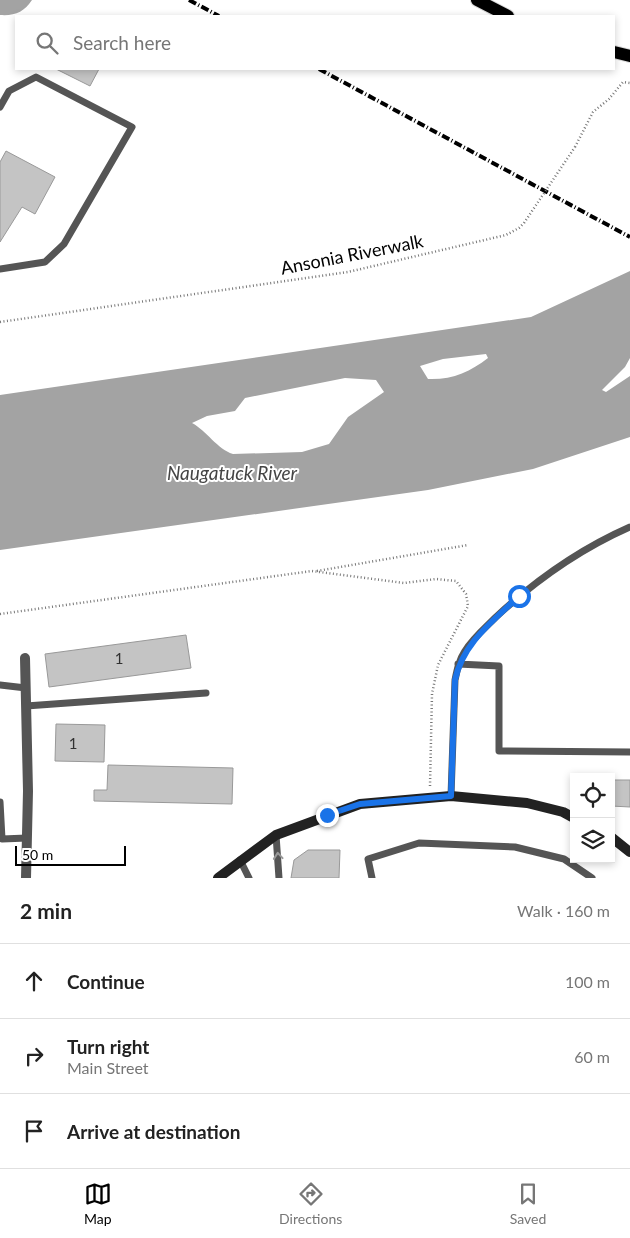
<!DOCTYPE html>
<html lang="en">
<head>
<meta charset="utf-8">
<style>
	:root { --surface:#fff; --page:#f6f6f6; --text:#222; --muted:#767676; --line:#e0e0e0; --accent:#000 }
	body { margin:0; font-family:Lato,sans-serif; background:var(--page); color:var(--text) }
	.controls { position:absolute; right:15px; bottom:15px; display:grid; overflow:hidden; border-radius:0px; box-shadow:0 2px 8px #0003 }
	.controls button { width:45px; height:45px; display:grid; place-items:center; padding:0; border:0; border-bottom:1px solid var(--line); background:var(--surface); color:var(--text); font:25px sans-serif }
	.scale { position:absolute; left:15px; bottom:12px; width:111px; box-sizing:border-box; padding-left:5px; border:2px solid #000; border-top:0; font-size:14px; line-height:18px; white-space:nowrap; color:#000; -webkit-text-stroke:4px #fff; paint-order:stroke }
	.stop { position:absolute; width:15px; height:15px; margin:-11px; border:4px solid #1a73e8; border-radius:50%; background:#fff }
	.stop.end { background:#1a73e8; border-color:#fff; box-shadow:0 1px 5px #0008 }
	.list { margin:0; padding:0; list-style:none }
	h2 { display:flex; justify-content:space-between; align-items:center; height:65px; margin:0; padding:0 20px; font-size:21px }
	h2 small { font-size:16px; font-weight:400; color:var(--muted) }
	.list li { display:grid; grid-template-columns:32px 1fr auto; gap:15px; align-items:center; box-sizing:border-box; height:75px; padding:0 20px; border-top:1px solid var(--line) }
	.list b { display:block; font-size:19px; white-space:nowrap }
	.list p { margin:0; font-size:16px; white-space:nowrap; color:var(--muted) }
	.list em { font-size:16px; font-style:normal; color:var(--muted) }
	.icon { flex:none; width:28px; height:28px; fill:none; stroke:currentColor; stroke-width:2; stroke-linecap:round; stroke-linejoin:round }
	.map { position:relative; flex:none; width:630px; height:878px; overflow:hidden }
	.search { position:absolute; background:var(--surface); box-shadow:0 2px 8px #0003; left:15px; right:15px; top:15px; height:55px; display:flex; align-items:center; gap:12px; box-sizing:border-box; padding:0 18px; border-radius:0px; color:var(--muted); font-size:19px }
	.sheet { height:290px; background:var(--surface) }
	nav { display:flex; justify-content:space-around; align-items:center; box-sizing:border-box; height:70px; border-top:1px solid var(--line); background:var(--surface); font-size:14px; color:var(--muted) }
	nav a { display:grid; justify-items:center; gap:2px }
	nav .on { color:var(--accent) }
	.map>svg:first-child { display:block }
	.water { fill:#a3a3a3; fill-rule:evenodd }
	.building { fill:#c4c4c4; stroke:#999 }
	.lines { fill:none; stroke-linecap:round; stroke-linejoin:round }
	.primary-casing { stroke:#dbdbdb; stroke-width:14 }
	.path { stroke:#777; stroke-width:2.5; stroke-dasharray:1 2.5; stroke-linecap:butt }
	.lane { stroke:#555; stroke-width:7 }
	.street { stroke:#555; stroke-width:10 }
	.secondary { stroke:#222; stroke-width:10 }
	.primary { stroke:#000; stroke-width:12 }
	.rail { stroke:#000; stroke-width:4; stroke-dasharray:8 2.5 1 2.5; stroke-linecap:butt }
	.path-bridge { stroke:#777; stroke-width:2.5; stroke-dasharray:1 2.5; stroke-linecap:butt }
	.oneway { stroke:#999 }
	.route { stroke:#1a73e8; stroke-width:6 }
	.labels { text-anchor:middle; stroke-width:4; stroke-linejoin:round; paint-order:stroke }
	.number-label { font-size:15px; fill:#313131 }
	.street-label { font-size:18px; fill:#000; stroke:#fff }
	.water-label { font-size:19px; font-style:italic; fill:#444; stroke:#fff }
</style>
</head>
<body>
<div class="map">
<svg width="630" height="878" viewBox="0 0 630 878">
	<rect width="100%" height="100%" fill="#fff"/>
	<path class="water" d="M0,0H32C24,12 15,16 0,15Z
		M630,271V358L625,367L602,390L606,392L630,376V437L533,469L428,490L0,550V395L531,317ZM486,354L488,358C470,372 452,380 428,379L420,366L443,359ZM345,378L376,380L384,392L348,417L329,444L302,452L233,454C217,449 207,431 192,423L207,416L235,411L245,398Z"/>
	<path class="building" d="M56,69H99L90,86Z
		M6,151L55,177L35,214L22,207L0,242V162Z
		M186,635L191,668L49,687L45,654Z
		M56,724L105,725L104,762L55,761Z
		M108,765L233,768L232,804L94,801V790H107Z
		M611,780H630V807L611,806Z
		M308,850H340L339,878H291L294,860Z"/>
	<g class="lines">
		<defs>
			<path id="primary" d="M477,0L508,16
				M614,52L630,56"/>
		</defs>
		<use href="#primary" class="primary-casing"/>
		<path class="path" d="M575,147L593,112L609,99L623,82L630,83
			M0,322L348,272L506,235L519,228L524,223
			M317,571L468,545
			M0,614L312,571L404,583L436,579L456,581L466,594L468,606L438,665L432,694L430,786"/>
		<path class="lane" d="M0,107L9,91L36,77L132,127L64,244L45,262L0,269
			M458,664L499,666V751L630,752
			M0,685L26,688
			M26,706L206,693
			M451,796L455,680C457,670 459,660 465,651C473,638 485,628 496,617C536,580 580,549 630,527
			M0,802L2,839L27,838
			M276,835L279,878
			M240,860L249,878
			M372,878L368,859L419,843L515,847L564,859L592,878"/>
		<path class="street" d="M25,658L28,791L26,878"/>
		<path class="secondary" d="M611,837L630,852
			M218,878L276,835L360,804L451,796L527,803L563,812L574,818"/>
		<use href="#primary" class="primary"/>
		<path class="rail" d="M189,0L219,16
			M319,69L630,237"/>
		<path class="path-bridge" d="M524,223L575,147"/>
	</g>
	<defs><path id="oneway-chevron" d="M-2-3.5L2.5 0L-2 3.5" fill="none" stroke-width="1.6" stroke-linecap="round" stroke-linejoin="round" transform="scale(1.25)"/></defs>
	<use class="oneway" href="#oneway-chevron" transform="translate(278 856) rotate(-95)"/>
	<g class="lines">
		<path class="route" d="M327,815L360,804L451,796L455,680C463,643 492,622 519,596"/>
	</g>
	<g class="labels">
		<g class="number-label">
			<text x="119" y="664">1</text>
			<text x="73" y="749">1</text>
		</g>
		<g class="street-label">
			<text transform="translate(352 255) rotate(-11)" y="6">Ansonia Riverwalk</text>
		</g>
		<g class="water-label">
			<text x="232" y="480">Naugatuck River</text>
		</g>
	</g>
</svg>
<div class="controls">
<button><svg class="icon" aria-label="locate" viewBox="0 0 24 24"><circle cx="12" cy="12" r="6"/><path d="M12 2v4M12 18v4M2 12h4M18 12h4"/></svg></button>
<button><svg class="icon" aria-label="layers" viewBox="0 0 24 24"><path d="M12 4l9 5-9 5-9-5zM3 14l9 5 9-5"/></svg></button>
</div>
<div class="scale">50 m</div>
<div class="stop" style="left:519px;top:596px"></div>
<div class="stop end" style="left:327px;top:815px"></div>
<div class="search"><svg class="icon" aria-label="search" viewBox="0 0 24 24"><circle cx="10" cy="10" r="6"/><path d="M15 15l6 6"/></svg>Search here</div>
</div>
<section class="sheet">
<h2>2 min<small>Walk · 160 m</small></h2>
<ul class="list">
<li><svg class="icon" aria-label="ahead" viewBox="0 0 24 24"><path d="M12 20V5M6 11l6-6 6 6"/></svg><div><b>Continue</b></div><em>100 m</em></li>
<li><svg class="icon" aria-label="right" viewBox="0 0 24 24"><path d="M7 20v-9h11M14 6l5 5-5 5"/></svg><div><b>Turn right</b><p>Main Street</p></div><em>60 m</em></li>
<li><svg class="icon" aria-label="arrive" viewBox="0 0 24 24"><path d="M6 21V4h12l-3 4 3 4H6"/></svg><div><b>Arrive at destination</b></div></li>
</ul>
</section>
<nav>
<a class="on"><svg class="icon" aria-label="map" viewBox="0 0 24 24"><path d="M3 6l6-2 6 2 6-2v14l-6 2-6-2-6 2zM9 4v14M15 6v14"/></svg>Map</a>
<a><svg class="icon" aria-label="directions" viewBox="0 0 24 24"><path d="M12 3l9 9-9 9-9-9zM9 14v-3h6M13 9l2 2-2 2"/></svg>Directions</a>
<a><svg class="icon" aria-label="saved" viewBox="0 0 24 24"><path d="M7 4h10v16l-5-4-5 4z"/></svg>Saved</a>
</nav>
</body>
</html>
